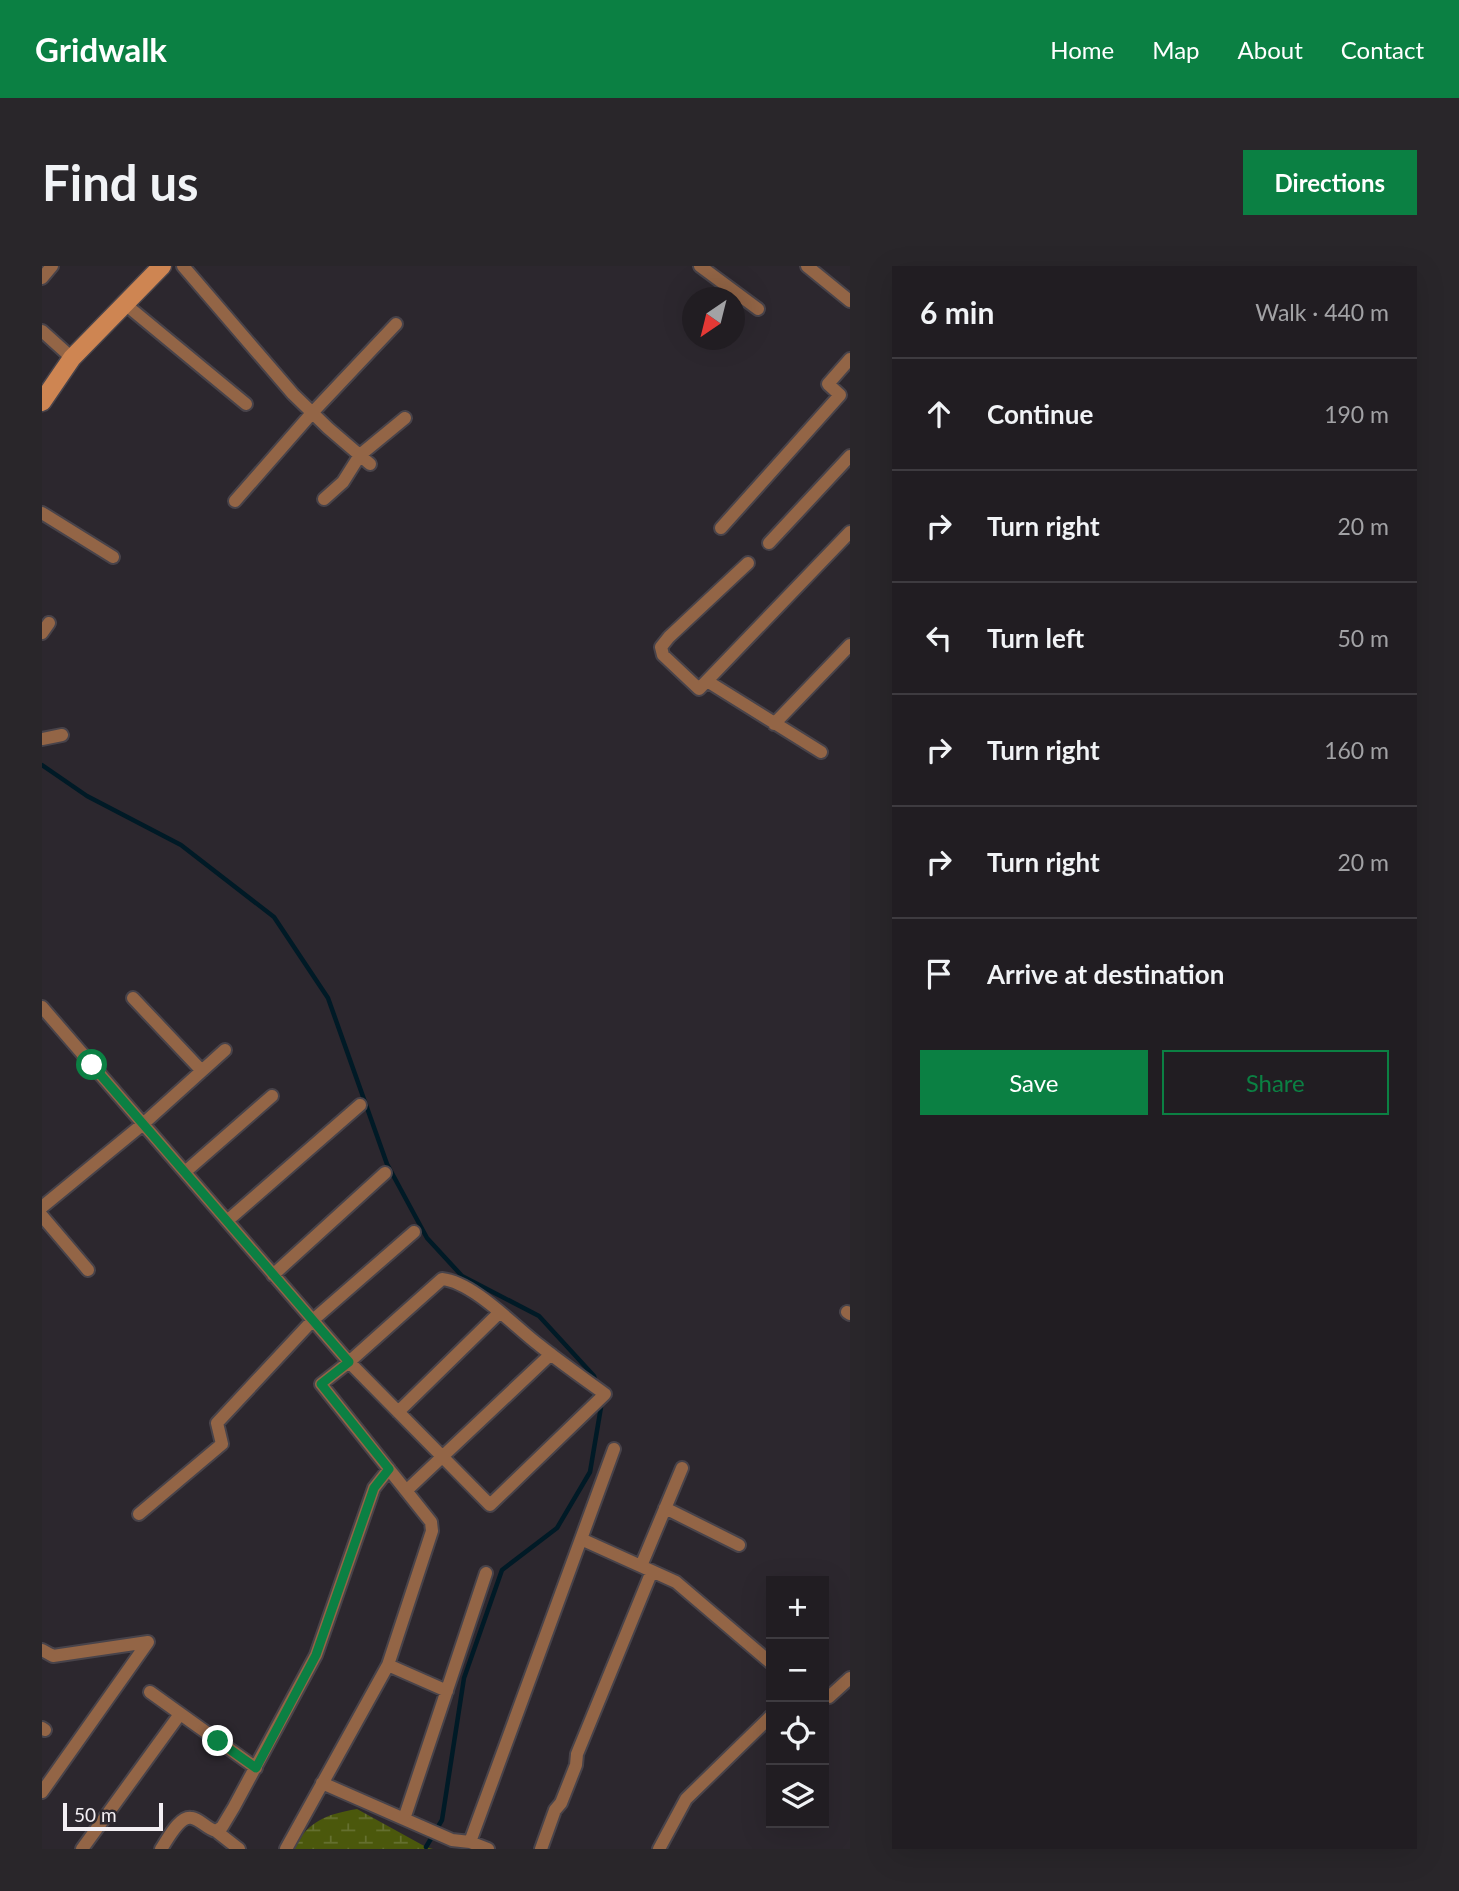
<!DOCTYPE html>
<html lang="en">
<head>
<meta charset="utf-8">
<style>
	:root { --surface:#211d22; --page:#29262a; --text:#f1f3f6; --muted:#a2a2a5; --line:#3e3b40; --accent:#0b8043 }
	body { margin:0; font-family:Lato,sans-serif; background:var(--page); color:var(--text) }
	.controls { position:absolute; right:21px; bottom:21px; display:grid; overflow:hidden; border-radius:0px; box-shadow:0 7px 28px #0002 }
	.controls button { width:63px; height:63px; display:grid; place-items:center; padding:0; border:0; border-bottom:2px solid var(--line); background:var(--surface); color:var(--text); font:35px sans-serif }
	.compass { position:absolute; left:640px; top:21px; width:63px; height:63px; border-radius:50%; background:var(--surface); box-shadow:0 7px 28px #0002; rotate:215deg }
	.scale { position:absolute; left:21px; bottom:18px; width:100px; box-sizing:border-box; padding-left:7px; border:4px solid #f3eff4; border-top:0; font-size:19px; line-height:24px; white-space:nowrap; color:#f3eff4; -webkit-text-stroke:5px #2c272e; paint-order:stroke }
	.stop { position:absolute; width:21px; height:21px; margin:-16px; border:5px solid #0b8043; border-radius:50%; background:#fff }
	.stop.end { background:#0b8043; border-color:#fff; box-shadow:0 2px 7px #0008 }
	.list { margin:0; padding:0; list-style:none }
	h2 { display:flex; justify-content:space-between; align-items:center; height:91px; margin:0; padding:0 28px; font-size:30px }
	h2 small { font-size:23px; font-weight:400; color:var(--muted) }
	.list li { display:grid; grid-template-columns:46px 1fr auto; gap:21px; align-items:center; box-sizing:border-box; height:112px; padding:0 28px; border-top:2px solid var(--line) }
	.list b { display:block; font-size:26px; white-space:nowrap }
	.list em { font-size:23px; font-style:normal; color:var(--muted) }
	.actions { display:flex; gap:14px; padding:21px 28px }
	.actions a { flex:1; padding:16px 0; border:2px solid var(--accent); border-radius:0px; text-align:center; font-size:24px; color:var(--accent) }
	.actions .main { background:var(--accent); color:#fff }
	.icon { flex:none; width:38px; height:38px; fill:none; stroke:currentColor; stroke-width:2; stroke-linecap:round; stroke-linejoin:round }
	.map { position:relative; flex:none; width:808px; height:1583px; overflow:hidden; border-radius:0px }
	header { display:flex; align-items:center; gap:42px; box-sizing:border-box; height:98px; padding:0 35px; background:var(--accent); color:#fff }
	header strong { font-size:33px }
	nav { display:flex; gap:38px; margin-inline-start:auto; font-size:24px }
	.intro { display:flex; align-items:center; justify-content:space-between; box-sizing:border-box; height:168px; padding:0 42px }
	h1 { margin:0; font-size:49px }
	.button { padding:18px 32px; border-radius:0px; background:var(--accent); color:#fff; font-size:24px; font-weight:700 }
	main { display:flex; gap:42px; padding:0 42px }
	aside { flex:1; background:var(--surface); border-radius:0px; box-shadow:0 7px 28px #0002 }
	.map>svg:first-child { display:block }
	.wetland { fill:url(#wetland-marsh) }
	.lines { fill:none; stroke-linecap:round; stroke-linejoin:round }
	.stream { stroke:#001a26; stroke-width:4.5 }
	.street-casing { stroke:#48434a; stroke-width:16 }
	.secondary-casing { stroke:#48434a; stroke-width:21 }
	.street { stroke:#936546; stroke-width:12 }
	.secondary { stroke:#ce8552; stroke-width:18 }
	.route { stroke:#0b8043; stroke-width:9 }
</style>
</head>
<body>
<header>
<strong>Gridwalk</strong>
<nav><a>Home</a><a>Map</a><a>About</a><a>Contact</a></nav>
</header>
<div class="intro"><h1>Find us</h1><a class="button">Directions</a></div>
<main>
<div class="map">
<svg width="808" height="1583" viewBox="0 0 808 1583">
	<defs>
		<pattern id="wetland-marsh" width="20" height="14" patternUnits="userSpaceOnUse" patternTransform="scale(1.75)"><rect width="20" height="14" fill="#4b580c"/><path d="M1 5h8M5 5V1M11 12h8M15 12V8" fill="none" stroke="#657030"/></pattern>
	</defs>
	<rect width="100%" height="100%" fill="#2c272e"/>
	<path class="wetland" d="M315,1543L384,1581L391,1583H250C269,1554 282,1549 315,1543Z"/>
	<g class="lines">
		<path class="stream" d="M0,499L45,530L139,579L232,651L286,732L345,898L385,972L420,1010L497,1050L552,1110L554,1117
			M384,1581L400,1554L422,1412L460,1304L515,1262L548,1206L559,1141L558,1136"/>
		<defs>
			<path id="street" d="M141,0L251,128L286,162L328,198
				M658,0L716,43
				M765,0L808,35
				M0,12L10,0
				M83,38L204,138
				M0,65L30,92
				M282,233L301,216L318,189L363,152
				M193,235L270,147L354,58
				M0,247L71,291
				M679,262L798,129L786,118L808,93
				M727,277L808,190
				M706,297L627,371L619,381L621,389L657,423L808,266
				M0,367L7,357
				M665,415L779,486
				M732,458L808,379
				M0,473L20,469
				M91,732L160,805
				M0,741L307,1096L448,1239L563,1128C541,1112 518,1096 497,1079C472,1060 431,1016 400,1013L307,1096L279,1118L389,1256L390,1265L346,1399L244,1583
				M143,906L230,830
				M0,941L101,858L183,784
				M0,950L46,1004
				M185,955L318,839
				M231,1009L343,907
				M805,1046L808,1048
				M356,1146L458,1046
				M364,1225L509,1088
				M623,1242L697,1279
				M97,1248L180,1178L175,1157L271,1054L372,966
				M539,1273L634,1316L729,1397
				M599,1300L640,1202
				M0,1384L11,1390L106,1376L0,1526
				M346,1399L405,1425
				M108,1426L214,1502
				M782,1431H787L808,1412
				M0,1462L3,1464
				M280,1517L410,1574L428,1576L446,1583
				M362,1553L444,1307
				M174,1565L197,1583
				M428,1576L572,1183
				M40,1583L138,1448
				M119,1583C125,1575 137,1549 150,1552C158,1553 165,1563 174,1565L180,1561L192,1541L274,1389L332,1222L347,1203
				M499,1583L513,1544L519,1537L534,1499L535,1488L610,1305
				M617,1583L644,1533L729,1450"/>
			<path id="secondary" d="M0,136L30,92L120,0"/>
		</defs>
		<use href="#street" class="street-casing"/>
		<use href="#secondary" class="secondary-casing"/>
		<use href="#street" class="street"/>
		<use href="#secondary" class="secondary"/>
	</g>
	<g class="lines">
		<path class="route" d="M50,799L307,1096L279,1118L347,1203L332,1222L274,1389L214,1502L176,1475"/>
	</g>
</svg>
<div class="controls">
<button>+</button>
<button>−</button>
<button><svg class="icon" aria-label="locate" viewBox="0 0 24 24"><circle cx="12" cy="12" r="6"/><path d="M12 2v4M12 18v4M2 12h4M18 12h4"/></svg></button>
<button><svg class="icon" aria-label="layers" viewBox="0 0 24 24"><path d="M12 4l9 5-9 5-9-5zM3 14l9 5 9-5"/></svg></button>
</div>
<svg class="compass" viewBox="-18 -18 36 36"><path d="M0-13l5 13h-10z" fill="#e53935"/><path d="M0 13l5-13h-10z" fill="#a2a2a5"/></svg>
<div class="scale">50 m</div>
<div class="stop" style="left:50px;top:799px"></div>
<div class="stop end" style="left:176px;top:1475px"></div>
</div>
<aside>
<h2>6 min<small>Walk · 440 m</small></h2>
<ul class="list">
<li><svg class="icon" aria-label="ahead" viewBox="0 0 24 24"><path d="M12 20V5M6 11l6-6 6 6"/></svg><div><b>Continue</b></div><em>190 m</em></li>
<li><svg class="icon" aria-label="right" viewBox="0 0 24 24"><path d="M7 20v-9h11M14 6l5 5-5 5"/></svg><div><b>Turn right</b></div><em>20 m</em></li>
<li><svg class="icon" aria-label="left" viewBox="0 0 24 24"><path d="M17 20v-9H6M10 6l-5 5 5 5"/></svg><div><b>Turn left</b></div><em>50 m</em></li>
<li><svg class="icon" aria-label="right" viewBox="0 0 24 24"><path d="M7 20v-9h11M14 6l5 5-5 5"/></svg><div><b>Turn right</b></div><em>160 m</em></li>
<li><svg class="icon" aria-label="right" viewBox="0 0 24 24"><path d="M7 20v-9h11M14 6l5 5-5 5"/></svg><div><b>Turn right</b></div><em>20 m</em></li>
<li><svg class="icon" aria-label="arrive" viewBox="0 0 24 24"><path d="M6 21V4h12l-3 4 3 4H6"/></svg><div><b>Arrive at destination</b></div></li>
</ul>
<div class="actions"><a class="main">Save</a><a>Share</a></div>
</aside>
</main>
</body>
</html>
